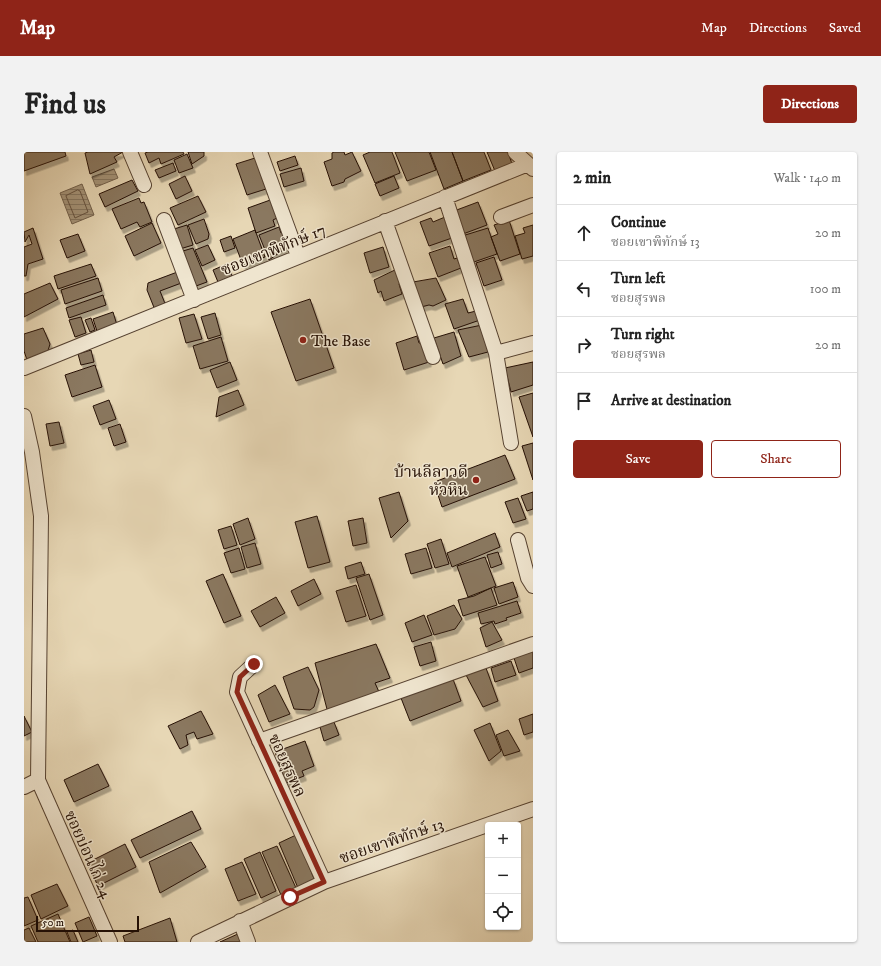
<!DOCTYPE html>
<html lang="en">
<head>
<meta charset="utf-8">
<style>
	:root { --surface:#fff; --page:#f2f2f2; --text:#222; --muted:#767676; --line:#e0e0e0; --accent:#8f2418 }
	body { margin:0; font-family:"IM FELL DW Pica","Noto Serif Thai",serif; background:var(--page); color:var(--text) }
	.controls { position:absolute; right:12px; bottom:12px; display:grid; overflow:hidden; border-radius:4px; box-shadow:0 1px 3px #0004 }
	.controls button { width:36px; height:36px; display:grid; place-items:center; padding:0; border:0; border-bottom:1px solid var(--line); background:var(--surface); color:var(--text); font:20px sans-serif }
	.scale { position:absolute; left:12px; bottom:10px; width:103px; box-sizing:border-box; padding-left:4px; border:2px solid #261105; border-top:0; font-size:11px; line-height:14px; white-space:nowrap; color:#261105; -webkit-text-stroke:3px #efe5cf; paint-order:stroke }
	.stop { position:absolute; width:12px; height:12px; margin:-9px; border:3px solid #8f2418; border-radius:50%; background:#fff }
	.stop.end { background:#8f2418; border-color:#fff; box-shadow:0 1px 4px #0008 }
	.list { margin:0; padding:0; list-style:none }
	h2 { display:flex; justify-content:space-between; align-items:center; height:52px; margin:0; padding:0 16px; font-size:17px }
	h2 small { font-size:13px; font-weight:400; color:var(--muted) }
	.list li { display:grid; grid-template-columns:26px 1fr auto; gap:12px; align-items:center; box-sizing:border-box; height:56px; padding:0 16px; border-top:1px solid var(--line) }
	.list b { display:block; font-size:15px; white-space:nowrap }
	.list p { margin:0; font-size:13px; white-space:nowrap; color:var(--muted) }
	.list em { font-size:13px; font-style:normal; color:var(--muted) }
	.actions { display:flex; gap:8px; padding:12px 16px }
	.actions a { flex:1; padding:9px 0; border:1px solid var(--accent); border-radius:4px; text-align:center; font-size:14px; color:var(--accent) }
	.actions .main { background:var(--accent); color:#fff }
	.icon { flex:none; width:22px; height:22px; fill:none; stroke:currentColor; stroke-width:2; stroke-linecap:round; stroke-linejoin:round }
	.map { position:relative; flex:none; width:509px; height:790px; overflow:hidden; border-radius:4px }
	header { display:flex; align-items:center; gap:24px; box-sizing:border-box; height:56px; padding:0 20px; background:var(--accent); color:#fff }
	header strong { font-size:19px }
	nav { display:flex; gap:22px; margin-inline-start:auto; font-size:14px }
	.intro { display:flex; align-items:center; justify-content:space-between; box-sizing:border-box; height:96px; padding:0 24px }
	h1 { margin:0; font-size:28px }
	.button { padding:10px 18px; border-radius:4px; background:var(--accent); color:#fff; font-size:14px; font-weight:700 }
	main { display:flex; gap:24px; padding:0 24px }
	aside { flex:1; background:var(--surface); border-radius:4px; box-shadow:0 1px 3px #0004 }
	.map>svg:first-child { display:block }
	.water { fill:url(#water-rules); stroke:#72604b }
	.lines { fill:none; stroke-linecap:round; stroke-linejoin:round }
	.shore { stroke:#66523f; stroke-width:1 }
	.building { fill:#8a7861; stroke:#261105; filter:url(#shadow) }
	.minor-casing { stroke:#564231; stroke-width:16 }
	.minor { stroke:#efe5cf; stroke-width:14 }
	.route { stroke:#8f2418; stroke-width:5 }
	.poi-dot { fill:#8f2418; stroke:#efe5cf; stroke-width:1.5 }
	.labels { text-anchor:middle; stroke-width:3; stroke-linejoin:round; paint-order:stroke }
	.street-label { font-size:16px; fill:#261105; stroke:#efe5cf }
	.poi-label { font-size:16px; fill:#261105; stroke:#efe5cf; text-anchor:start }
</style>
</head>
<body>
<header>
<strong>Map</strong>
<nav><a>Map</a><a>Directions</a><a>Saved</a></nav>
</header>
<div class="intro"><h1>Find us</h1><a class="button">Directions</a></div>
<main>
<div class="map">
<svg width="509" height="790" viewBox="0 0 509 790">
	<defs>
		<pattern id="water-rules" width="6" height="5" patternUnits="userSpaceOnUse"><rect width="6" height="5" fill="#a59479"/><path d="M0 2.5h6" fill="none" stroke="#867761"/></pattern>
		<filter id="shadow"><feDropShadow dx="2.5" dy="4.5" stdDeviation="0" flood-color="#0004"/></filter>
	</defs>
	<rect width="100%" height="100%" fill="#e7d7b5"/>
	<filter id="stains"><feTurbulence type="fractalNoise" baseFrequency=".005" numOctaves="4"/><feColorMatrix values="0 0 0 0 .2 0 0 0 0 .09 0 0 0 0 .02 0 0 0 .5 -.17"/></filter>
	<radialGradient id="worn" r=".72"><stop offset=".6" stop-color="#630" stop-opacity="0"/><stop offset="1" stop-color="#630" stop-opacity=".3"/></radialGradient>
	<path class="water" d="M90,17L94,26L72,35L68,25Z
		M58,32L70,63L48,72L36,41Z"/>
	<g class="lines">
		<path class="shore" d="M54,38L56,39L64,60L51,66L42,44Z"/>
	</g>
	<path class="building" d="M0,0H41L42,4L0,19Z
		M64,0H99L90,5L93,10L66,22L61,1Z
		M124,0H159L160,2L137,12L135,6L125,11L121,1Z
		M164,0H180V4L168,12Z
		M310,0H320L321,3L328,0L337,19L321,27L320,30L308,34L300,10L308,7V1Z
		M346,0H368L376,21L351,31L339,3Z
		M371,0H405L412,18L383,29Z
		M406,0H428L439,29L420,37Z
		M428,0H460L467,18L439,29Z
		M463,0H484L488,12L471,19Z
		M163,2L169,16L155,21L150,8Z
		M271,4L274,13L256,19L253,10Z
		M231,6L242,37L223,43L212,12Z
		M149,11L152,19L135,26L131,18Z
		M277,16L280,29L260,35L256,22Z
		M161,24L168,39L152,47L145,32Z
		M370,24L375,36L356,44L351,32Z
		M108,28L114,39L81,55L75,42Z
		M174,44L182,60L154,73L146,56Z
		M115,46L117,51L120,50L128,70L116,75L113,70L97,77L88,57Z
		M249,47L255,65L249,68L251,74L232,81L224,56Z
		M454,50L463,73L439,82L430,59Z
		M421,65L428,86L405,94L396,70L407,66L409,70Z
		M180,67L185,82L184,87L172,92L164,73Z
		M485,68L496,102L476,109L467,85L474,82L470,73Z
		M128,71L137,91L110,104L101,84Z
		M163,73L169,93L156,97L150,77Z
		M509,73V104L498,107L491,84L501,81L499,76Z
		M255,75L257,81L260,80L265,94L245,108L235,83Z
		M9,76L19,107L4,112L2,124H0V95L8,92L5,83L1,90L0,80Z
		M464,76L473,102L447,111L438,84Z
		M231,78L241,105L219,113L209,87Z
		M54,82L61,99L43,106L36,88Z
		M207,84L211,96L200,100L196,88Z
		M184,93L191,108L178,114L171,98Z
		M426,94L430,107L433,106L437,116L414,125L405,101Z
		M359,95L365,115L346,121L340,101Z
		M169,96L183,130L172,134L159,99Z
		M470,105L478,128L460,134L452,111Z
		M67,112L72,124L34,137L30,124Z
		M203,112L208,124L194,130L189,118Z
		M373,117L378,128L375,132L378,142L360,149L357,139L354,141L350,128Z
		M156,119L160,130L136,139L142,154L131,158L123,138L124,131Z
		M74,126L78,139L41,152L37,138Z
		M412,126L422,148L409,154L405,153L397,155L389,130Z
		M26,131L34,147L0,165V142Z
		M79,143L82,153L45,166L42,156Z
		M286,147L310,216L272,229L247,160Z
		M439,147L444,161L452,159L456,168L430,177L421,152Z
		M89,160L93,173L73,179L69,167Z
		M191,161L197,183L184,187L177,165Z
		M170,162L178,187L162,191L155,166Z
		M57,165L62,181L51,185L45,168Z
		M67,166L71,178L66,180L61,168Z
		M458,173L464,200L445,205L434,178Z
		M19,176L26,192L23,202L3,208L0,199V182Z
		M430,180L437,204L419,212L410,186Z
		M393,184L395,191H400L405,210L380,218L372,191Z
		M197,185L204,209L176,217L169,194Z
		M67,198L70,210L57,213L54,202Z
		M206,210L213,228L193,236L186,218Z
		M509,210V233L487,240L481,216Z
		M71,213L78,235L48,245L41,223Z
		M214,238L220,253L192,265L195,245Z
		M509,241V285L495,245Z
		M85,248L92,267L76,273L69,254Z
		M35,270L40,291L26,294L22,272Z
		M96,272L102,290L90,294L84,276Z
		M509,291V328L498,294Z
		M481,303L491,327L418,355L414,343L418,341L413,329Z
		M375,340L384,369L367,386L355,346Z
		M509,340V357L503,359L497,344Z
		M494,346L502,367L489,371L481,350Z
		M293,364L306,410L284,416L271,370Z
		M224,366L231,387L216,393L209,372Z
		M339,366L343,391L329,394L324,369Z
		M207,374L213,393L200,397L194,378Z
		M471,381L476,395L428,415L423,401Z
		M417,387L425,412L411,416L403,392Z
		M231,391L237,412L223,416L217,395Z
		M215,396L221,417L207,421L200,401Z
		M402,396L408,416L387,422L381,402Z
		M474,400L478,412L467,416L463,403Z
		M461,405L472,434L444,445L433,414Z
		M337,410L341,422L324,427L321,415Z
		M199,422L217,464L200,471L182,429Z
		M345,422L359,463L346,468L332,426Z
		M290,427L297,442L274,454L267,439Z
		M489,430L494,445L475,452L470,436Z
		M332,433L342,464L322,470L312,439Z
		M467,436L473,453L439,464L434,448L450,444Z
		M252,445L261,461L236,475L227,459Z
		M493,449L497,461L482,466L483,468L471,472L470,469L457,472L454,461Z
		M430,453L438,467L431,477L410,483L403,464Z
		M400,463L408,483L388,490L381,471Z
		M468,470L478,488L462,495L456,476Z
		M407,490L412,509L396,514L390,495Z
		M352,492L366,526L351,531L355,540L304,561L291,511Z
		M509,499V516L495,521L490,506Z
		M487,509L492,523L471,530L467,516Z
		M284,515L295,538L290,555L286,558L270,557L259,525Z
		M462,516L474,549L459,555L442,523Z
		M429,527L437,549L386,569L377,546Z
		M251,533L266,562L245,570L234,543Z
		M177,559L189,582L173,587L170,580L162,583L164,593L156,597L144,574Z
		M509,562V580L500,583L495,567Z
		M0,564L8,580L0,584Z
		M310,570L315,583L300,589L296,575Z
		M466,571L477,599L465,609L450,578Z
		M484,578L496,599L480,604L472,583Z
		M281,589L290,614L278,619L280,624L262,631L251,600Z
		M74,612L85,634L50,650L40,628Z
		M168,659L177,677L116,706L107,688Z
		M272,683L291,729L274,736L255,691Z
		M167,690L182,715L136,741L125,710Z
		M101,692L112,715L74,734L63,711Z
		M253,694L272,736L257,743L238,700Z
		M236,700L252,739L237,746L220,707Z
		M218,710L232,742L214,749L201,717Z
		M33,732L44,754L17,767L7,743Z
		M4,745L14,768L0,774V746Z
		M34,762L46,790H14L7,774Z
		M65,765L73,784L59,790L51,771Z
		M146,766L153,790H101L99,784Z
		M5,776L12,790H0V778Z
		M49,778L54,790H47L43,780Z
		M216,781L219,790H196Z"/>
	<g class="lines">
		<defs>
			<path id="minor" d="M106,0L120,33
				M236,0L274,104
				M491,0L504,12
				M421,45L472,201L487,291
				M477,65L509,53
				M140,68L170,148
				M361,69L409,205
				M472,201L509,191
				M0,216L504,12L509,17
				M0,264L8,300L17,364L14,628L86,790
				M494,388L504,426L509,434
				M230,512L216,525L213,540L300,730
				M235,589L509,492
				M0,635L14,628
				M216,769L224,790
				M174,790L300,730L509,657"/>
		</defs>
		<use href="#minor" class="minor-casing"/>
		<use href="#minor" class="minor"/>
	</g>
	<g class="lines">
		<path class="route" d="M230,512L216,525L213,540L300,730L266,745"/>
	</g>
	<g class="poi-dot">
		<circle cx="279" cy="188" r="4"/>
		<circle cx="452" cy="328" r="4"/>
	</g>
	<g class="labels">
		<g class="street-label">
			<text transform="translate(249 97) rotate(-22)" y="6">ซอยเขาพิทักษ์ 17</text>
			<text transform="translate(264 613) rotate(65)" y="6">ซอยสุรพล</text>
			<text transform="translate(367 688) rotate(-19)" y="6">ซอยเขาพิทักษ์ 13</text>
			<text transform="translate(65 702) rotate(66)" y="6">ซอยบ่อนไก่ 24</text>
		</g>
		<g class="poi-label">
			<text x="287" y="194">The Base</text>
			<text x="444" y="325" text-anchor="end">บ้านลีลาวดี<tspan x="444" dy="18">หัวหิน</tspan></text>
		</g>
	</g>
	<rect width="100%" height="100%" filter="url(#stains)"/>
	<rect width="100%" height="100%" fill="url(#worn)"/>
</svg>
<div class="controls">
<button>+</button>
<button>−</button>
<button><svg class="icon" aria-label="locate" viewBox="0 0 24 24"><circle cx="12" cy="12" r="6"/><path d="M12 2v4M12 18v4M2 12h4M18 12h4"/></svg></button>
</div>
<div class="scale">50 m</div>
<div class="stop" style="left:266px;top:745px"></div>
<div class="stop end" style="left:230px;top:512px"></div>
</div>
<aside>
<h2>2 min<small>Walk · 140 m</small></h2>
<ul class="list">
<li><svg class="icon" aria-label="ahead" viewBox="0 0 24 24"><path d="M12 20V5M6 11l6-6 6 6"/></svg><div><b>Continue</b><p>ซอยเขาพิทักษ์ 13</p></div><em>20 m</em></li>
<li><svg class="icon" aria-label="left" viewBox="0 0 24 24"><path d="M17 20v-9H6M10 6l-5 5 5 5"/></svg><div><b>Turn left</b><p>ซอยสุรพล</p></div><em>100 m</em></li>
<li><svg class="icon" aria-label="right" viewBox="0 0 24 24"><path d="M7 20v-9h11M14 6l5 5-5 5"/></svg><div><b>Turn right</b><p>ซอยสุรพล</p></div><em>20 m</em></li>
<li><svg class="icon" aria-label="arrive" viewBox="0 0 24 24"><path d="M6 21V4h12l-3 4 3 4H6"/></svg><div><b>Arrive at destination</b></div></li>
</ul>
<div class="actions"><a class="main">Save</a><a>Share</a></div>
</aside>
</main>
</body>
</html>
